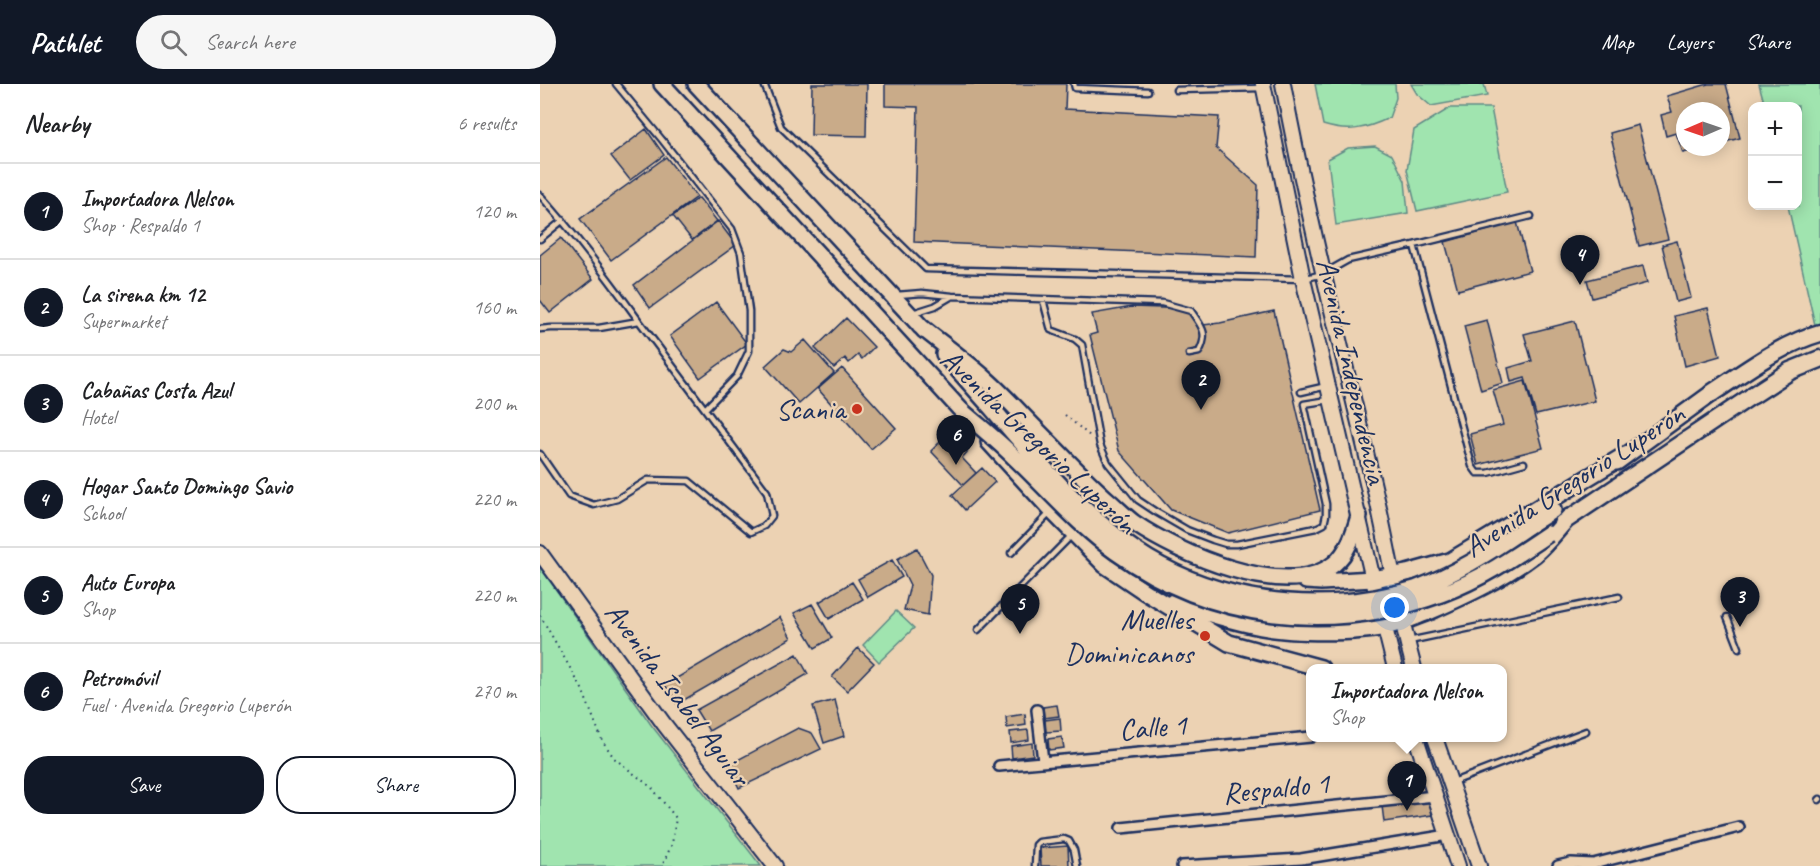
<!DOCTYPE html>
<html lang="en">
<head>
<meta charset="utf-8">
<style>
	:root { --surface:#fff; --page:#f6f6f6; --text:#202124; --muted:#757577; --line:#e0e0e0; --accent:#111827 }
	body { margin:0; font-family:Caveat,sans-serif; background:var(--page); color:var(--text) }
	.controls { position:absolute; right:18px; top:18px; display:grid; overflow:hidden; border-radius:12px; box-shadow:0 3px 15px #0003 }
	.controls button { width:54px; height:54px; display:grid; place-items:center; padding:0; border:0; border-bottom:2px solid var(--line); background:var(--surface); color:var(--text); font:30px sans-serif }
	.compass { position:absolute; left:1136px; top:18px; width:54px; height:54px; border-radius:50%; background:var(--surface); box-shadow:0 3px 15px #0003; rotate:268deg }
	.you { position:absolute; left:855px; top:524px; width:21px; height:21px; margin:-15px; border:4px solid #fff; border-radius:50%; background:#1a73e8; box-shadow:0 0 0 9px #1a73e833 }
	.badge { display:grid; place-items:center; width:39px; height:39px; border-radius:50%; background:var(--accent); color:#fff; font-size:20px; font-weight:700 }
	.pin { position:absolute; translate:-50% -50px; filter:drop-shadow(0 2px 3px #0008) }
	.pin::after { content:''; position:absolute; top:32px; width:21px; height:18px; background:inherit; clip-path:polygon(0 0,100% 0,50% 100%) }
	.popup { position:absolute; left:766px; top:580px; width:201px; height:78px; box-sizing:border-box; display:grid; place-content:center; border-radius:12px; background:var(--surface); filter:drop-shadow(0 2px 4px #0005); font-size:20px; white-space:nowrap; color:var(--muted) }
	.popup b { font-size:22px; color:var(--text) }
	.popup::after { content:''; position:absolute; left:50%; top:100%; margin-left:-12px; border:12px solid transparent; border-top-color:var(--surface) }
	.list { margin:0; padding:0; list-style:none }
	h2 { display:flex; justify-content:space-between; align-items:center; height:78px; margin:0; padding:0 24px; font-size:26px }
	h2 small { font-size:20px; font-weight:400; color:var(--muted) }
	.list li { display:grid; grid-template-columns:39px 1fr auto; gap:18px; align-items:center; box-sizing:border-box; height:96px; padding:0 24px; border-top:2px solid var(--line) }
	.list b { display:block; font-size:22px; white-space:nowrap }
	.list p { margin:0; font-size:20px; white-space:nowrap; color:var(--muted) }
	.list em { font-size:20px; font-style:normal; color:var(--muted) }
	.actions { display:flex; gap:12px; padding:18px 24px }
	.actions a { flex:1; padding:14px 0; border:2px solid var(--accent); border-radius:24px; text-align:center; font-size:21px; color:var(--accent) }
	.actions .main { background:var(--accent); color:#fff }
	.icon { flex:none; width:33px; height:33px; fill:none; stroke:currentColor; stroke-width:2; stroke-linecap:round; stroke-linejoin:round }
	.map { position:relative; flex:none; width:1280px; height:782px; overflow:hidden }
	header { display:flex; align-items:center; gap:36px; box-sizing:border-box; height:84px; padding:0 30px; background:var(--accent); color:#fff }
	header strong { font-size:28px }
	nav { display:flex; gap:33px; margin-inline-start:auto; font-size:21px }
	.search { width:420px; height:54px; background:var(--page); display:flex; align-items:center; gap:15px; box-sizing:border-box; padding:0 21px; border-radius:33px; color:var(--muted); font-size:22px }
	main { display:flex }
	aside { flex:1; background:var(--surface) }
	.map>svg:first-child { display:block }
	.green { fill:#a0e4af; stroke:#5e8a86; stroke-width:1.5 }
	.building { fill:#c9ab89; stroke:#1b2f5e; stroke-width:1.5 }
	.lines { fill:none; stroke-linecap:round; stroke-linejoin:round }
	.lane-casing { stroke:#1b2f5e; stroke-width:9 }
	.street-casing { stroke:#1b2f5e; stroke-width:14 }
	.secondary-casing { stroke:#1b2f5e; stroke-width:18 }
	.primary-casing { stroke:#1b2f5e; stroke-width:20 }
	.highway-casing { stroke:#1b2f5e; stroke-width:21 }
	.path { stroke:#1b2f5e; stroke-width:2; stroke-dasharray:1.5 4.5; stroke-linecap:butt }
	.lane { stroke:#ecd2b3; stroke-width:4.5 }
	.street { stroke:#ecd2b3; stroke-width:9 }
	.secondary { stroke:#ecd2b3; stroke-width:14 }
	.primary { stroke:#ecd2b3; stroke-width:15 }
	.highway { stroke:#ecd2b3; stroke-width:16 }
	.primary-bridge-casing { stroke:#1b2f5e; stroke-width:20; stroke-linecap:butt }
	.primary-bridge { stroke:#ecd2b3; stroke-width:15 }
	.poi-dot { fill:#c8321e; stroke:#ecd2b3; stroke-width:2 }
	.labels { text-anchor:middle; stroke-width:4.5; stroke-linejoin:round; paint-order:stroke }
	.street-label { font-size:30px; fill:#1b2f5e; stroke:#ecd2b3 }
	.poi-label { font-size:30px; fill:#1b2f5e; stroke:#ecd2b3; text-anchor:end }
</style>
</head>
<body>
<header>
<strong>Pathlet</strong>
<div class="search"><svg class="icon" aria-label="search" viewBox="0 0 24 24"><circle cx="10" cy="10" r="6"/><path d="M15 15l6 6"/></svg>Search here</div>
<nav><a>Map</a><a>Layers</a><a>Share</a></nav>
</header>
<main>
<aside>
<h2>Nearby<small>6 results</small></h2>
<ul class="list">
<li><span class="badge">1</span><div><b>Importadora Nelson</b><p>Shop · Respaldo 1</p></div><em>120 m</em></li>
<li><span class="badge">2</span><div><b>La sirena km 12</b><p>Supermarket</p></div><em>160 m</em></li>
<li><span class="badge">3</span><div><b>Cabañas Costa Azul</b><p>Hotel</p></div><em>200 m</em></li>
<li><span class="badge">4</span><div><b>Hogar Santo Domingo Savio</b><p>School</p></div><em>220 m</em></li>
<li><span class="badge">5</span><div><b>Auto Europa</b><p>Shop</p></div><em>220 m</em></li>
<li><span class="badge">6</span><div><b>Petromóvil</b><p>Fuel · Avenida Gregorio Luperón</p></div><em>270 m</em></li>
</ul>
<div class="actions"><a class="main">Save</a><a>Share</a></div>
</aside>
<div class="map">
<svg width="1280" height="782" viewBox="0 0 1280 782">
	<rect width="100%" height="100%" fill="#ecd2b3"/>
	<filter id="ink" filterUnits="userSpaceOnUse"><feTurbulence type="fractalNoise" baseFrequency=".0167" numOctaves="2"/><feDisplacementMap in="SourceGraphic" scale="12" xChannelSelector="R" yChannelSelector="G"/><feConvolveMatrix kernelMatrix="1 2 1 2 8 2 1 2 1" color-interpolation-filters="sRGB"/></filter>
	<g filter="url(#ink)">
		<path class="green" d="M775,0H855L856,14L849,34C826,45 808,49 783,41Z
			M871,0H944L947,12L891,22L877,10Z
			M1219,0H1280V240L1275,241L1248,122H1258V22H1225Z
			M910,24H951L967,108L877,127L867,86L874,46Z
			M835,62L852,71L865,97L868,129L796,141L788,75L808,64Z
			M0,483L112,642L221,782H0Z
			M356,527L374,544L339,578L323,561Z"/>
		<path class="building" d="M272,0H327L326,52L271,51Z
			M345,0H526L525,25L679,33L676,64L718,101L716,173L374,158L378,23L345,22Z
			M1168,0H1186L1200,54L1181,59V27H1145V63H1165L1143,69L1136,49L1126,52L1121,31L1132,28L1127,12Z
			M1098,41L1128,155L1099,162L1070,49Z
			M106,45L124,71L90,96L71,72Z
			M126,73L157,113L71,176L40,135Z
			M159,114L177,137L152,156L133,132Z
			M178,137L196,161L110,224L94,201Z
			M977,138L990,187L918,206L905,158Z
			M21,154L53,195L10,229L0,216V171Z
			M1137,157L1151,214L1136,218L1122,161Z
			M1103,182L1107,199L1052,214L1047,196Z
			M176,218L207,260L160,294L130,252Z
			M592,223L652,225L663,241L680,239L734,227L780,426L688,449L631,426L579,367L550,251L557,249L552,230Z
			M1168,224L1180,272L1145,282L1134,232Z
			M306,234L334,263L322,275L318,271L309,279L305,274L294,284L275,264Z
			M947,236L963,299L941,306L924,242Z
			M1035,237L1055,317L996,331L985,294L971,298L968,284L992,277L984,250Z
			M265,256L294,289L259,320L225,282L244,265L251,268Z
			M302,284L356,344L331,365L278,305Z
			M985,297L1003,364L938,381L930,350L963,341L953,306Z
			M410,348L428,367L422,374L436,389L423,401L391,367Z
			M442,384L455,398L425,426L412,411Z
			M377,464L391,491L388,531L364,526L370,501L357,475Z
			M352,476L362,493L328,513L318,495Z
			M312,498L323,515L289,535L279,518Z
			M272,520L292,554L275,564L254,529Z
			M240,533L251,554L137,620L125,601Z
			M318,564L334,579L307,607L292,593Z
			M257,570L268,590L169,647L156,626Z
			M295,616L304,652L284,659L273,622Z
			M517,621L519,632L504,634L503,623Z
			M485,630L486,641L467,644L466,633Z
			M520,634L521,647L506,648L505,636Z
			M258,644L272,649L281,665L199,704L188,681Z
			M488,646L489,656L471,659L470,648Z
			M522,653L524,664L509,666L508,655Z
			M492,659L493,671L472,674L471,662Z
			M889,715L892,731L844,738L842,722Z
			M528,762L529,782H501L500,764Z"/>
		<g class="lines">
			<defs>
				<path id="lane" d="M76,0L123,57L192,145L201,169L209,227V267L197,292L165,325
					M224,0L241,43L386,185L763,195L783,190L808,176L874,161L991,132
					M534,0L535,4L608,7
					M636,6L721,4
					M0,111C36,151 68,194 99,237
					M0,155L23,136
					M874,161L932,382L937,389H948L984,379
					M357,211L382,209L412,212L622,219L651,227C662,243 669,249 659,268L649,270
					M503,216L511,246L535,255L542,261L560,361L568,379L598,416L616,428L647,446L673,456L686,460H697L776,444L784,440L786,431V420L764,320L789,316
					M373,229L395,222L412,212
					M0,245L11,244H59L99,237L227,408L232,432L224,442L211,448L149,397L108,396L77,415L54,421L29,412L0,370
					M761,308L787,302
					M471,469L511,428
					M1187,533L1199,564
					M438,546L532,451
					M869,557L1079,513
					M913,698L1046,647
					M1279,716L1280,715
					M495,782L496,761L499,758L524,755L529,757L534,766L537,782"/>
				<path id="street" d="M497,626L503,677
					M459,682L771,653
					M581,744L895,712
					M642,782L761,775L908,751
					M1018,782L1031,779L1053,780L1199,743"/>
				<path id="secondary" d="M723,0L763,195L835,504L855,584
					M743,0C768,134 802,266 833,398C848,460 857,523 874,584
					M0,469L124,640L235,782
					M876,654L918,782
					M895,654L939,782"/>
				<path id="primary" d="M122,0L429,335
					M156,0L385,247
					M380,242C402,260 426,277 447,296C465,312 482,331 499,348C522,371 545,396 570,418C578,425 586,433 594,439C638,469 746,518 794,480C808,469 814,449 819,432
					M404,270L450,322
					M449,358L512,427L565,481L605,508L689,559L781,584
					M1077,378L1172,309
					M1022,439L1213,311
					M982,446L1013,426
					M766,497L781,498L833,495L867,489L910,477L1085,371
					M633,518C662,528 691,537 721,543C751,549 819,550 848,542C863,539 877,532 891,527C927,511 964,494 995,470C1007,460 1018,445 1029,433"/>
				<path id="highway" d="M1172,309C1206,287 1241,260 1280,249
					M1213,311L1250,287L1280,275"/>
			</defs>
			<use href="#lane" class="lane-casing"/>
			<use href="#street" class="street-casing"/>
			<use href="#secondary" class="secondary-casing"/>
			<use href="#primary" class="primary-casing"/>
			<use href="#highway" class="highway-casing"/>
			<path class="path" d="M525,331L551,353
				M0,531L42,605L62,656L74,674L112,704L136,734L132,760L122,782"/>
			<use href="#lane" class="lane"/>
			<use href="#street" class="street"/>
			<use href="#secondary" class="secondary"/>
			<use href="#primary" class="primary"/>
			<use href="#highway" class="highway"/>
			<defs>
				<path id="primary-bridge" d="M450,322C494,373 539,428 595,466C664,513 753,528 835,514C848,511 862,509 875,505C915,490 947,470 982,446
					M422,327C439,342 457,356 473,372C507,404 538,441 576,468C672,537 791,550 901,510C940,496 974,473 1008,450"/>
			</defs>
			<use href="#primary-bridge" class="primary-bridge-casing"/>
			<use href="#primary-bridge" class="primary-bridge"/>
		</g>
	</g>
	<g class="poi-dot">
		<circle cx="317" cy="325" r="6"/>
		<circle cx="665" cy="552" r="6"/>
	</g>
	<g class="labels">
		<g class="street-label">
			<text transform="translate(812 287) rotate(77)" y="10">Avenida Independencia</text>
			<text transform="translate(499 357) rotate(43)" y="10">Avenida Gregorio Luperón</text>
			<text transform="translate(1034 396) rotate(-33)" y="10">Avenida Gregorio Luperón</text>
			<text transform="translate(138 610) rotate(53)" y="10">Avenida Isabel Aguiar</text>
			<text transform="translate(613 643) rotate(-5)" y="10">Calle 1</text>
			<text transform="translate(736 704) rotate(-6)" y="10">Respaldo 1</text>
		</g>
		<g class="poi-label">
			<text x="305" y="335">Scania</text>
			<text x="653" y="545">Muelles<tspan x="653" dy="34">Dominicanos</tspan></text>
		</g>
	</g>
</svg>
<div class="controls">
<button>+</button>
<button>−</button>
</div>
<svg class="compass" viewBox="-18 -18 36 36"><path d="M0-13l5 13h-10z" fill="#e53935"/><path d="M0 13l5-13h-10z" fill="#757577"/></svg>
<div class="you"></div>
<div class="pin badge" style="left:867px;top:727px">1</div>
<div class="popup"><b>Importadora Nelson</b>Shop</div>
<div class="pin badge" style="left:661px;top:326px">2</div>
<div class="pin badge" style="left:1200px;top:543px">3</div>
<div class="pin badge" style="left:1040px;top:201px">4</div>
<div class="pin badge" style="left:480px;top:550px">5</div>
<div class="pin badge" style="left:416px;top:381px">6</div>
</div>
</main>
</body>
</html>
